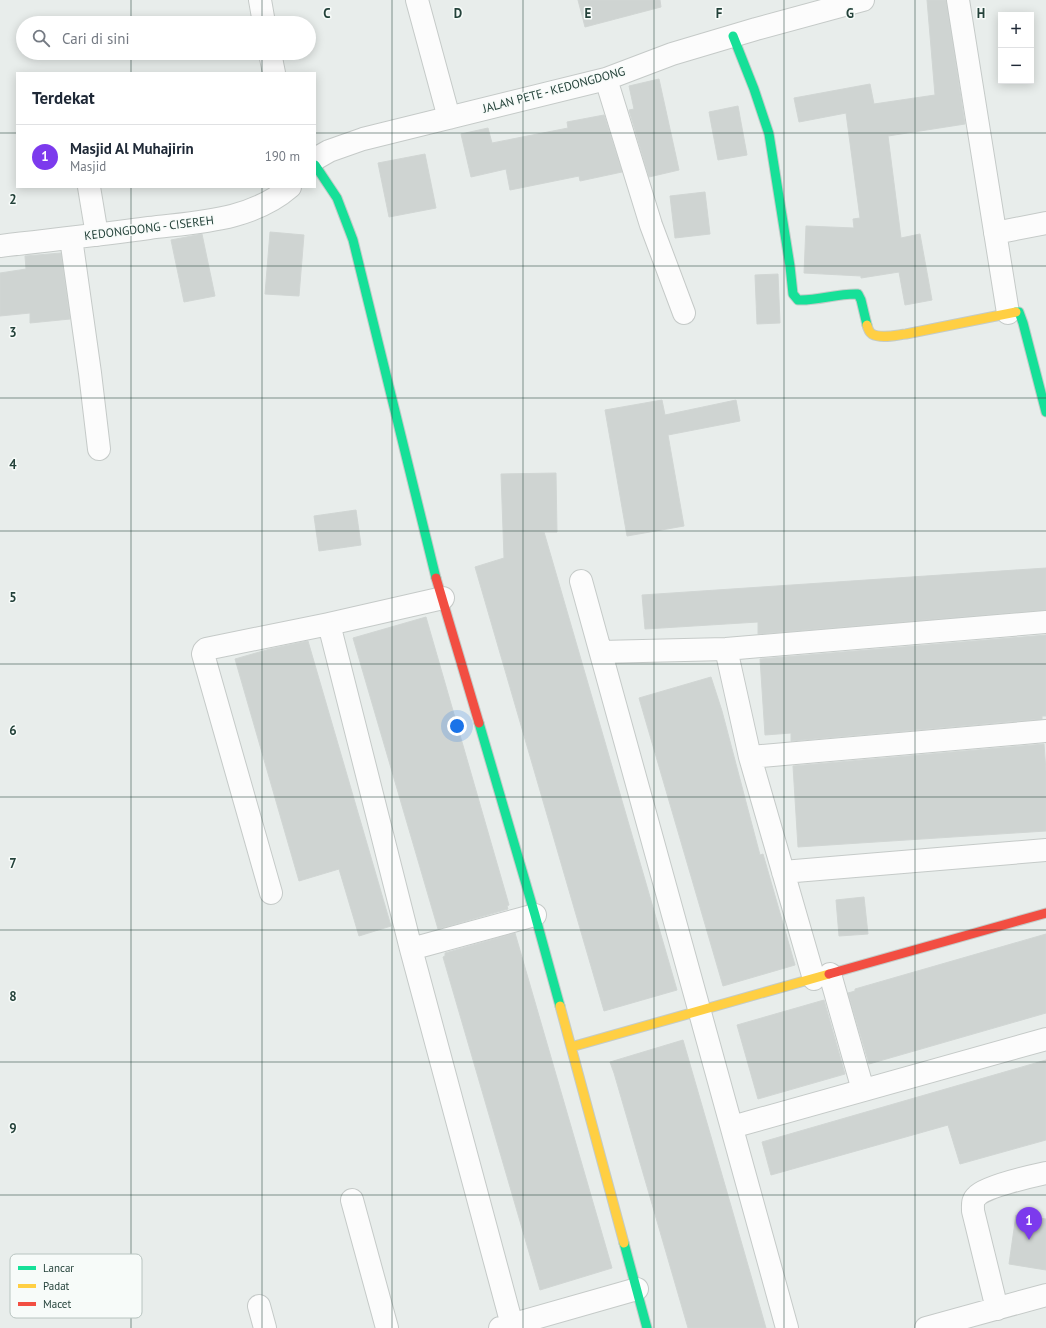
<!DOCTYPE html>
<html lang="id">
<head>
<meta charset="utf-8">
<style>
	:root { --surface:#fff; --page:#f6f6f7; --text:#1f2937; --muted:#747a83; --line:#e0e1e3; --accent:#7c3aed }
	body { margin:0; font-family:"PT Sans",sans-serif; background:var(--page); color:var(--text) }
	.controls { position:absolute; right:12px; top:12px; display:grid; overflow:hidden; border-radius:0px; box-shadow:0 2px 10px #0003 }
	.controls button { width:36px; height:36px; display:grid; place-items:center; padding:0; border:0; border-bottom:1px solid var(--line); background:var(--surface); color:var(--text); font:20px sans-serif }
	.you { position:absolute; left:457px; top:726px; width:14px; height:14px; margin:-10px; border:3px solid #fff; border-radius:50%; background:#1a73e8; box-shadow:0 0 0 6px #1a73e833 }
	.badge { display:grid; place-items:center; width:26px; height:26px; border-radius:50%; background:var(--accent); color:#fff; font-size:13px; font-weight:700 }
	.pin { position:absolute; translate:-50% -33px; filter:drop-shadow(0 1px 2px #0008) }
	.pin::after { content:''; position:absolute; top:21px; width:14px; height:12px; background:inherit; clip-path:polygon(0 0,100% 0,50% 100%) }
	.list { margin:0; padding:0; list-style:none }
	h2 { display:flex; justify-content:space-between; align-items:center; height:52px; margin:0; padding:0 16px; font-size:17px }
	h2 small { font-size:13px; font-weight:400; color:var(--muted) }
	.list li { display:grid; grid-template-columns:26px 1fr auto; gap:12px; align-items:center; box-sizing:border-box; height:64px; padding:0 16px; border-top:1px solid var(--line) }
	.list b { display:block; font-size:15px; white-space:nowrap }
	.list p { margin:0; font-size:13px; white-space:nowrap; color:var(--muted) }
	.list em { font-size:13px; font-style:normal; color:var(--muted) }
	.icon { flex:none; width:22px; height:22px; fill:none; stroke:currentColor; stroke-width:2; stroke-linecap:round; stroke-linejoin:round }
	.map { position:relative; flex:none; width:1046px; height:1328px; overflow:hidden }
	.search { position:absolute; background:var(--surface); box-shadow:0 2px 10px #0003; left:16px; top:16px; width:300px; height:44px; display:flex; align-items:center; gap:10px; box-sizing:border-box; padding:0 14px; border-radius:22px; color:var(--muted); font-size:15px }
	.panel { position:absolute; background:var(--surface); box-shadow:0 2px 10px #0003; left:16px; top:72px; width:300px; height:116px; border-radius:0px }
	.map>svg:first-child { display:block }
	.building { fill:#cfd4d2; stroke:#d1d6d4 }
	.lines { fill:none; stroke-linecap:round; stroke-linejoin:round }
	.street-casing { stroke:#c5cac8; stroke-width:24 }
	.fast-casing { stroke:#c3cbc8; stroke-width:11 }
	.slow-casing { stroke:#c3cbc8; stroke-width:11 }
	.jam-casing { stroke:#c3cbc8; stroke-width:11 }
	.street { stroke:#fcfcfc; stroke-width:22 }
	.fast { stroke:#16e098; stroke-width:9 }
	.slow { stroke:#ffcf43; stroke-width:9 }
	.jam { stroke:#f24e42; stroke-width:9 }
	.grid { fill:none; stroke:#24423a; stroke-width:1; stroke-opacity:0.55 }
	.labels { text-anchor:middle; stroke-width:3; stroke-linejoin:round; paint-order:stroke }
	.street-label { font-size:12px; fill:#24423a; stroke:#f7fbf9 }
	.key { fill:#f7fbf9; stroke:#b8c4c0; stroke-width:1 }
	.key-label { font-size:11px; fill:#24423a }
	.grid-label { font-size:13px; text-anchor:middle; font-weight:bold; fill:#24423a; stroke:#f7fbf9; stroke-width:3; stroke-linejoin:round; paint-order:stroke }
</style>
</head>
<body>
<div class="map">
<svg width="1046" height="1328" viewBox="0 0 1046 1328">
	<rect width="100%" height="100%" fill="#e8edeb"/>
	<path class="building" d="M578,0H660L661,7L585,27Z
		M927,0H946L965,124L888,136L901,238L920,234L932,300L905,305L899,272L861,278V276L804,273L806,226L854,228L853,219L860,218L846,113L799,122L794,98L870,84L874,104L935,95Z
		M659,79L679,170L649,177L629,110L634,109L629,86Z
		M738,106L747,155L718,160L709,112Z
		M604,115L622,172L580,181L579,176L510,190L506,169L471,177L461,134L488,128L492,143L568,128L567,122Z
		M425,154L436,208L389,217L378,163Z
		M705,192L710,234L675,238L670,196Z
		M270,232L304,235L299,296L265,294Z
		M202,234L215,296L184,302L171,240Z
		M61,253L70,319L30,323V313L0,316V273L26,269L25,256Z
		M778,274L780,323L757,324L755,275Z
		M662,400L665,415L736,400L740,421L668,435L684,526L627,536L605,410Z
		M556,473L557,532H544L677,990L604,1011L475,567L504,558L501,474Z
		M356,510L361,545L319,551L314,516Z
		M1046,568V610L758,634V622L645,629L642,595Z
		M426,617L509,905L507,906L508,909L438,929L353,638Z
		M1046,635V716H1042V719L791,741V733L765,735L760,659Z
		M308,641L391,926L359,936L339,869L299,881L235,659L270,649Z
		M711,677L722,711L760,855L763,854L795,965L723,986L639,698Z
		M1044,744L1046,771V831L798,847L793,766Z
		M864,897L868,934L839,936L836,900Z
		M515,933L612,1268L540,1290L443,957L445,956V953Z
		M1046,934V1013L869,1064L848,993L855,991V989Z
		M824,1000L845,1074L758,1099L737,1025Z
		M683,1040L731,1206L766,1328H688L614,1073L610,1062Z
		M1046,1060V1140L960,1164L948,1125L771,1175L762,1142Z
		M1016,1215L1046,1219V1270L1009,1264Z"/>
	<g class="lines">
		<defs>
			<path id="street" d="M260,0L264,23
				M417,0L449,118
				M958,0L1008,313
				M270,53L274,73
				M606,79L651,225L684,313
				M315,159L329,151L363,139L606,79L672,54L756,29L863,0
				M89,187L97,235
				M995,233L1046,223
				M71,238L90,373L99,449
				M0,246C50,240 99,235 149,228C197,222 251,221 290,187
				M581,581L787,1328
				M329,624L443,598
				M726,649L750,757L814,979
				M601,652L726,649L1046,622
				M750,757L1046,731
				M783,872L1046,850
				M271,893L203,654L204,651L206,649L329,624L411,949L512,1325
				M411,949L535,915
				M830,974L863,1090
				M732,1127L1046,1039
				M352,1200L387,1328
				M259,1306L265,1328
				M997,1309L973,1211C973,1205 972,1200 977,1196C984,1187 1032,1176 1046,1173
				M500,1328L637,1289
				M926,1328L1046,1295"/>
			<path id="fast" d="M733,36L754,89L769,134L790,266L793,294L798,300C818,301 838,293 858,294L861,300L867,325
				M315,165L337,198L353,240L436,578
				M1016,312H1019L1023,323L1046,412
				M479,723L535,915L560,1006
				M624,1243L647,1328"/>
			<path id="slow" d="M867,325C868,329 869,332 872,334C881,339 896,335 906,334L1016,312
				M560,1006L624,1243
				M571,1047L829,974"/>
			<path id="jam" d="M436,578L479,723
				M829,974L1046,913"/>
		</defs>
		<use href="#street" class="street-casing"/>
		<use href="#fast" class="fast-casing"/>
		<use href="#slow" class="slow-casing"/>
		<use href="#jam" class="jam-casing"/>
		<use href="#street" class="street"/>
		<use href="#fast" class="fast"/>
		<use href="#slow" class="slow"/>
		<use href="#jam" class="jam"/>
	</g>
	<path class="grid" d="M131,0V23M262,0V23M392,0V1328M523,0V1328M654,0V1328M784,0V1328M915,0V1328M131,53V73M262,53V73M0,133H17M315,133H1046M131,187V1328M262,187V1328M0,266H1046M0,398H1046M0,531H1046M0,664H1046M0,797H1046M0,930H1046M0,1062H1046M0,1195H1046"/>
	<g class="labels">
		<g class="street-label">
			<text transform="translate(554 90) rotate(-15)" y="4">JALAN PETE - KEDONGDONG</text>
			<text transform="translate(149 228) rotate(-7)" y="4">KEDONGDONG - CISEREH</text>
		</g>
	</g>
	<rect x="10" y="1254" width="132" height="64" rx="6" class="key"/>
	<rect x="18" y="1266" width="18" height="4" fill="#16e098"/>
	<rect x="18" y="1284" width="18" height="4" fill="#ffcf43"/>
	<rect x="18" y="1302" width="18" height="4" fill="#f24e42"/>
	<g class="key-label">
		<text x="43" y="1272">Lancar</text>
		<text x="43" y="1290">Padat</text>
		<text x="43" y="1308">Macet</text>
	</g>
	<g class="grid-label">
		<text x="327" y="18">C</text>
		<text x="458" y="18">D</text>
		<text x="588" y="18">E</text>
		<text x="719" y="18">F</text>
		<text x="850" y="18">G</text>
		<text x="981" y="18">H</text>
		<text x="13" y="204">2</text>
		<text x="13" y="337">3</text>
		<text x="13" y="469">4</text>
		<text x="13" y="602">5</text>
		<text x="13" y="735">6</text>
		<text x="13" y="868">7</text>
		<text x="13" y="1001">8</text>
		<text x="13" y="1133">9</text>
	</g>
</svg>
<div class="controls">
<button>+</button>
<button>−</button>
</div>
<div class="you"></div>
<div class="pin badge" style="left:1029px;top:1240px">1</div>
<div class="search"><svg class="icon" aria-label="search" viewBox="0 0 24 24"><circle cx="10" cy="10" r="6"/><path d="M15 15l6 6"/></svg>Cari di sini</div>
<section class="panel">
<h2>Terdekat<small></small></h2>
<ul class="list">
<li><span class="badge">1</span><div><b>Masjid Al Muhajirin</b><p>Masjid</p></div><em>190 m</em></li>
</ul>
</section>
</div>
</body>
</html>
